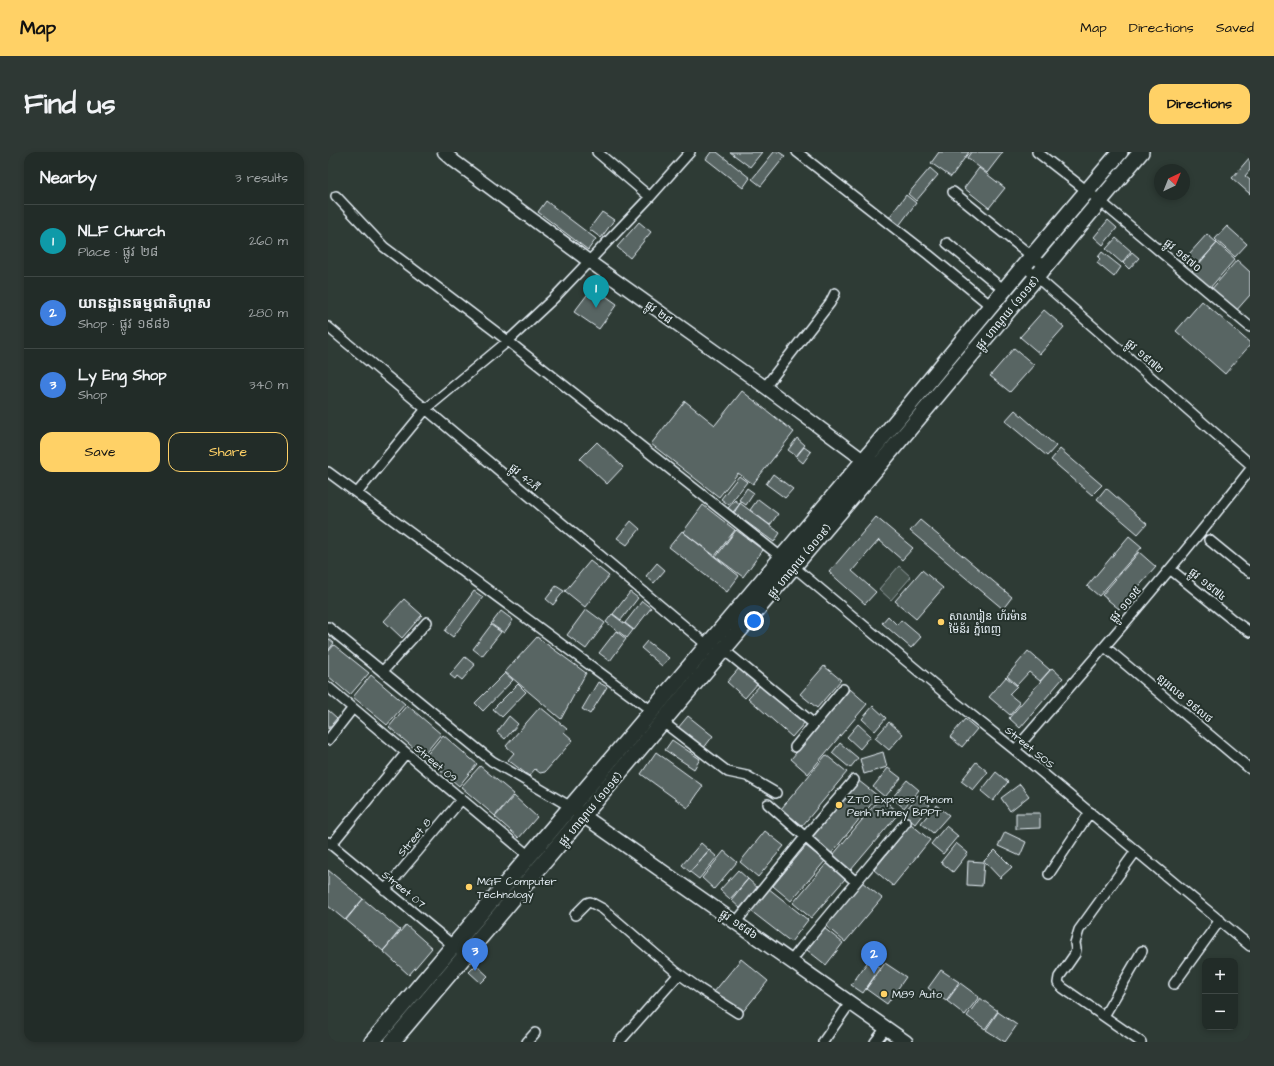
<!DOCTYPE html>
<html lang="en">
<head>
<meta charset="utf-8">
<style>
	:root { --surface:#222c28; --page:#2e3834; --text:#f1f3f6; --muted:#a2a7a8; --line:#3f4845; --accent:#ffd166 }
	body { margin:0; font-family:"Architects Daughter","Noto Sans Khmer",sans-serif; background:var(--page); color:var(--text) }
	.controls { position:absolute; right:12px; bottom:12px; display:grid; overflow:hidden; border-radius:8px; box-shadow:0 2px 6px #0003 }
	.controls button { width:36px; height:36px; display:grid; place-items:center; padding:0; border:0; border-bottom:1px solid var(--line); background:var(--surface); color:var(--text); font:20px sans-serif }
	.compass { position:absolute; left:826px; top:12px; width:36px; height:36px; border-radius:50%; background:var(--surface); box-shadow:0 2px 6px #0003; rotate:43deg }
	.you { position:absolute; left:426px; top:469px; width:14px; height:14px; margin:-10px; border:3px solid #fff; border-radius:50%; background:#1a73e8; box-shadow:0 0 0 6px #1a73e833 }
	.badge { display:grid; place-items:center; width:26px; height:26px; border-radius:50%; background:var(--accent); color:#fff; font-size:13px; font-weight:700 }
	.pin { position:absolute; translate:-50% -33px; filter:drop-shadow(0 1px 2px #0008) }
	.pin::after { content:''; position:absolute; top:21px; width:14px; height:12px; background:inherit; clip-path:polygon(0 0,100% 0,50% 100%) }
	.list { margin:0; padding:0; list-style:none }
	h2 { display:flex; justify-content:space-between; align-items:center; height:52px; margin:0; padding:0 16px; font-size:17px }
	h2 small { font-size:13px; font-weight:400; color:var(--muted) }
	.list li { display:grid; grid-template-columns:26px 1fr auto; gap:12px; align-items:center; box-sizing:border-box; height:72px; padding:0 16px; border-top:1px solid var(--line) }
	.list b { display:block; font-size:15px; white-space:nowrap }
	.list p { margin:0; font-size:13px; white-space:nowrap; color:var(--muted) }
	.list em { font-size:13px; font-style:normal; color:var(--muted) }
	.actions { display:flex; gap:8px; padding:12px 16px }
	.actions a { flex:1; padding:9px 0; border:1px solid var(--accent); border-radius:12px; text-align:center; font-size:14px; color:var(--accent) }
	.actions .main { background:var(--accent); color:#111 }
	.map { position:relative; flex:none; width:922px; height:890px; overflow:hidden; border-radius:12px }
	header { display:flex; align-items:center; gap:24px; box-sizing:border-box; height:56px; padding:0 20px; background:var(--accent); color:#111 }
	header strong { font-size:19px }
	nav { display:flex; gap:22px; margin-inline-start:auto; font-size:14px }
	.intro { display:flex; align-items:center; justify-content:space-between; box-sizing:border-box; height:96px; padding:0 24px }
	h1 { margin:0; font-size:28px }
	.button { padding:10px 18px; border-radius:12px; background:var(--accent); color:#111; font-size:14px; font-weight:700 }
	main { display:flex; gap:24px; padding:0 24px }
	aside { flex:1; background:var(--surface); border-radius:12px; box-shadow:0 2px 6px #0003 }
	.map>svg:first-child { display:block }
	.garden { fill:#45524e; stroke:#96a2a3 }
	.building { fill:#596563; stroke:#e8f1f8 }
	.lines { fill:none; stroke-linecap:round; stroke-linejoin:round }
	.minor-casing { stroke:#e8f1f8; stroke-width:12 }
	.tertiary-casing { stroke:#e8f1f8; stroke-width:15 }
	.secondary-casing { stroke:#e8f1f8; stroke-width:16 }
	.primary-casing { stroke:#e8f1f8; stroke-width:18 }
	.minor { stroke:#26332d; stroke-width:9 }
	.tertiary { stroke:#26332d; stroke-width:12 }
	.secondary { stroke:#26332d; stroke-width:13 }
	.primary { stroke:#26332d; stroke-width:15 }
	.poi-dot { fill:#ffd166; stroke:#26332d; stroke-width:1.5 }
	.labels { text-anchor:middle; stroke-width:4; stroke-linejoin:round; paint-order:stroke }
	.street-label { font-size:11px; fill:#e8f1f8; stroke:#26332d }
	.poi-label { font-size:11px; fill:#e8f1f8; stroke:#26332d; text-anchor:start }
</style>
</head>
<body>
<header>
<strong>Map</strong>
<nav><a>Map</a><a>Directions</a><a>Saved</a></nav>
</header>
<div class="intro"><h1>Find us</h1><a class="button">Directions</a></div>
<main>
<aside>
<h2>Nearby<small>3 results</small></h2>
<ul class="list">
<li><span class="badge" style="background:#0f9aa8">1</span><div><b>NLF Church</b><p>Place · ផ្លូវ ២៨</p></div><em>260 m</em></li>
<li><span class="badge" style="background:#3f7fe0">2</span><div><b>យានដ្ឋានធម្មជាតិហ្គាស</b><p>Shop · ផ្លូវ ១៩៨៦</p></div><em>280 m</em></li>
<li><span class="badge" style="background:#3f7fe0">3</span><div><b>Ly Eng Shop</b><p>Shop</p></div><em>340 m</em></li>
</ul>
<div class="actions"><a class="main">Save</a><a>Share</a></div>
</aside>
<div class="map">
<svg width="922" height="890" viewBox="0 0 922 890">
	<rect width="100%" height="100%" fill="#2e3b35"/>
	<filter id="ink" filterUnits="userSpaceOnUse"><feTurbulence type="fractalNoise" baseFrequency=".025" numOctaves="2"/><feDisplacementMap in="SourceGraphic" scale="8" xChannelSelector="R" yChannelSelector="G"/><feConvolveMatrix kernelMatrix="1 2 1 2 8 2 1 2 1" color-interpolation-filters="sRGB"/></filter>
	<g filter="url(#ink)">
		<path class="garden" d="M571,414L583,425L563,448L551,437Z"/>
		<path class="building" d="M383,0H389L422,26L415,36L378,7Z
			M402,0H434L422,15Z
			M446,0H451L457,4L433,34L424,27Z
			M611,0H641L623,25L603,11Z
			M643,0H675L659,21L639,6Z
			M922,5V18L917,24L922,28V42L904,26Z
			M602,16L610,23L588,49L580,42Z
			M651,16L677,36L661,56L636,36Z
			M578,43L588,51L570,75L560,67Z
			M218,49L268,87L260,98L210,60Z
			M274,60L286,68L273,86L261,77Z
			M780,68L789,76L775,93L766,85Z
			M311,70L323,80L302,106L289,95Z
			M899,74L919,92L907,105L887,87Z
			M879,82L889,91L862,121L852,112Z
			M788,86L803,99L794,111L778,97Z
			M889,91L907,107L881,137L863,121Z
			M774,100L793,115L786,125L769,111L772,107L770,105Z
			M804,100L811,106L801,117L795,111Z
			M909,108L922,120V143L907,160L882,139Z
			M265,135L289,152L271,177L246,160Z
			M874,149L922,191V193L897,222L848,179Z
			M716,158L736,175L712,202L692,185Z
			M686,196L706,213L682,240L662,224Z
			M414,239L466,280L425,332L410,321L391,345L323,292L357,249L387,273Z
			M687,258L728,294L719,304L677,269Z
			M469,286L477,293L468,304L460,298Z
			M269,290L295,315L279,332L252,307Z
			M476,295L483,300L475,311L468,305Z
			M732,297L774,333L764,343L723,308Z
			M445,322L465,337L457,346L438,332Z
			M411,324L419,330L401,353L393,347Z
			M419,336L426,341L418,353L411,348Z
			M778,336L819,372L810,382L769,347Z
			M430,347L450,362L442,373L422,358Z
			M407,348L412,352L405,360L400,356Z
			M412,351L452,381L446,390L406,361Z
			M375,353L407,378L387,404L355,380Z
			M548,365L585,396L574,408L551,388L524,419L548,440L537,452L501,420Z
			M592,368L684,445L675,457L582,379Z
			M303,369L312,377L299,393L289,386Z
			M408,378L435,398L415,425L388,405Z
			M354,379L411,424L399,440L341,395Z
			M801,384L814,395L771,444L759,434Z
			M811,400L828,415L791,457L774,443Z
			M262,409L281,424L257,455L237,439Z
			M329,411L337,418L326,431L318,424Z
			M594,418L615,436L588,467L567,449Z
			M228,434L236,439L225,453L218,447Z
			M146,439L155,445L125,485L117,479Z
			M302,440L310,446L293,468L285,462Z
			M76,447L94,463L74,486L56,469Z
			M314,449L323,456L306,478L297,471Z
			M258,457L277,471L258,497L239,483Z
			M173,459L185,468L176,481L163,472Z
			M284,462L305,478L299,486L278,470Z
			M560,464L569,473L573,468L593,485L583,496L554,471Z
			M163,473L173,480L154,504L145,497Z
			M288,479L298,487L282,509L271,501Z
			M209,485L258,521L233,567L177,520Z
			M0,486L6,491L0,499Z
			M319,489L341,506L334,514L313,496Z
			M6,493L41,521L22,543L0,524V500Z
			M700,499L722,518L712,529L701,520L689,533L679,524Z
			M137,505L147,513L134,528L129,524L127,527L122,523Z
			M413,514L431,530L417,546L399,530Z
			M496,514L513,528L489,556L472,542Z
			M724,516L735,526L692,576L681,566Z
			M177,521L185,528L155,559L147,551Z
			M43,523L77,552L59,573L25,545Z
			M678,525L689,534L681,542L692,551L682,563L661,545Z
			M270,530L279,535L262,562L254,557Z
			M435,530L478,569L464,585L420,546Z
			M190,532L198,540L174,565L165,557Z
			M522,537L539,552L480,622L463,607Z
			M79,553L113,582L95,604L61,575Z
			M545,554L558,566L547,579L534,567Z
			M212,555L239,577L236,580L245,588L217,620L212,621L207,617L201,624L180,608L186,601L178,594Z
			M0,558L9,566L0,577Z
			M181,564L190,572L177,587L169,580Z
			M360,564L385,584L375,597L350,576Z
			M637,567L649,577L634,595L622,585Z
			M561,570L575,582L561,598L547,586Z
			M530,572L543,584L532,597L519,585Z
			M115,583L149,612L131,634L97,605Z
			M344,588L372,607L366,617L337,598Z
			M512,591L530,606L522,616L504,601Z
			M328,600L375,634L360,656L313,622Z
			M555,600L559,615L536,622L532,607Z
			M498,603L519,620L474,674L453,657Z
			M648,610L660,620L645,638L633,629Z
			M152,614L186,642L167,664L133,635Z
			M560,616L573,626L557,645L545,635Z
			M668,620L680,630L665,649L653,639Z
			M579,628L591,638L576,656L564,646Z
			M531,629L550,644L503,702L483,687Z
			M692,632L701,644L682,659L673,646Z
			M590,643L602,653L587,672L575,662Z
			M186,644L209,665L191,686L167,665Z
			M553,645L571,661L523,718L505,703Z
			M608,653L621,663L605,681L593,671Z
			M688,661H712V676L688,677Z
			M583,672L602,688L565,734L546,718Z
			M618,674L630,684L615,702L603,692Z
			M437,679L456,694L430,725L412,710Z
			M677,680L698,690L692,704L670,694Z
			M373,691L381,698L362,720L354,713Z
			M628,691L640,701L625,720L613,710Z
			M478,694L497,709L463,749L445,734Z
			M381,698L389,705L371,727L362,720Z
			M667,698L684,715L672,726L656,709Z
			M396,699L409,710L386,737L374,726Z
			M640,709L656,710L654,734L639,733Z
			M499,711L517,727L483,766L465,751Z
			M0,718L35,747L17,768L0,754Z
			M410,718L420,727L402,747L392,738Z
			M420,727L430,736L412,756L403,748Z
			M534,730L554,746L517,790L498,774Z
			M440,736L480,768L463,790L423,759Z
			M35,747L72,778L55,799L18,768Z
			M78,773L104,796L81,823L55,799Z
			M496,776L515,791L498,813L479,798Z
			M413,807L440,829L413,862L386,840Z
			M541,808L552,816L535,841L523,833Z
			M557,811L578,825L559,852L538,837Z
			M148,813L160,824L153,831L141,820Z
			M613,818L631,830L618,849L600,836Z
			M632,831L651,845L637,863L619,849Z
			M652,846L670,859L657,877L639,864Z
			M670,860L689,873L677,890L658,878Z"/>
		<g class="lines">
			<defs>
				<path id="minor" d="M269,0L322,45
					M469,0L601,103L663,154
					M709,0L772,49L922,175
					M625,40L717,115
					M8,44L56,95L68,104L180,189L453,405
					M619,91L676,138
					M696,114L922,312
					M0,175L379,493
					M437,235L502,151L507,141
					M0,320L324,559
					M29,341L98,257L180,189L226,146L322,45L362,0
					M881,388L914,415L922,420
					M466,415L626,549L687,598L922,794
					M842,417L906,469L922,480
					M0,475L164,609L243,655
					M777,495L922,617
					M396,498L486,572
					M55,519L99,470
					M0,535L201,704
					M335,570L400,620L419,624L448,641
					M0,588L25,556
					M467,595L515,537
					M687,598C767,506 847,414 922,318
					M440,652L528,730
					M0,690L138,804
					M3,693L78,601
					M808,699L751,778L747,791L748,797L747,802L731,825L730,831L735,836L813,890
					M721,722L762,660
					M57,738L133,648
					M247,763L259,751L262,750L275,757L347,819L372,837L410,861
					M408,770L477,685L526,628
					M463,809L474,795L578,670
					M846,832L892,768
					M776,864L814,799
					M199,890L207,881
					M291,890L351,822
					M495,890L522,851
					M547,890L558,876"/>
				<path id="tertiary" d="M116,0L126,9L262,110L437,235L542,313"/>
				<path id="secondary" d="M247,658L578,890"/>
				<path id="primary" d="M44,890L536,308L695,115L792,0
					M64,890L547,318L813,0"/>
			</defs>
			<use href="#minor" class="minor-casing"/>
			<use href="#tertiary" class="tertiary-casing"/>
			<use href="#secondary" class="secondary-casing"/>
			<use href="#primary" class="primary-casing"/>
			<use href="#minor" class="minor"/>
			<use href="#tertiary" class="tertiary"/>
			<use href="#secondary" class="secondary"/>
			<use href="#primary" class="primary"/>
		</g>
	</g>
	<g class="poi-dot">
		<circle cx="613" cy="470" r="4"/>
		<circle cx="511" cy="653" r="4"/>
		<circle cx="141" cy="735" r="4"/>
		<circle cx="556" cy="842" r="4"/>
	</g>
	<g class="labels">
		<g class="street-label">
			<text transform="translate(855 103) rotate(40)" y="4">ផ្លូវ ១៩៧០</text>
			<text transform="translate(331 160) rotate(36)" y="4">ផ្លូវ ២៨</text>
			<text transform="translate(679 161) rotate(-50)" y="4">ផ្លូវ ហាណូយ (១០១៩)</text>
			<text transform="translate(817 204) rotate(41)" y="4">ផ្លូវ ១៩៧២</text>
			<text transform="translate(197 325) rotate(40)" y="4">ផ្លូវ 42ភី</text>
			<text transform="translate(471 409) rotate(-50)" y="4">ផ្លូវ ហាណូយ (១០១៩)</text>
			<text transform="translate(880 432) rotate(39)" y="4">ផ្លូវ ១៩៧៤</text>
			<text transform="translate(797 452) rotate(-50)" y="4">ផ្លូវ ១០១៥</text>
			<text transform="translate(857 546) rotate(40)" y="4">ន្ឡរលេខ ១៩លថ</text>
			<text transform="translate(702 595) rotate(39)" y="4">Street SOS</text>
			<text transform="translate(108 611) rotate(40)" y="4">Street 09</text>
			<text transform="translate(262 657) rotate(-50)" y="4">ផ្លូវ ហាណូយ (១០១៩)</text>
			<text transform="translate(86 685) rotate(-50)" y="4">Street 8</text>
			<text transform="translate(76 737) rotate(39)" y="4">Street 07</text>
			<text transform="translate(411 772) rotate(35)" y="4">ផ្លូវ ១៩៨៦</text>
		</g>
		<g class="poi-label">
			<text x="621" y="468">សាលារៀន ហ័រម៉ាន<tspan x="621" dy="13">ម៉ៃន័រ ភ្នំពេញ</tspan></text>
			<text x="519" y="651">ZTO Express Phnom<tspan x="519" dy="13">Penh Thmey BPPT</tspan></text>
			<text x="149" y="733">MGF Computer<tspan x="149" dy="13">Technology</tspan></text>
			<text x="564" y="846">M89 Auto</text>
		</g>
	</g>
</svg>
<div class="controls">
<button>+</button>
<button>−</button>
</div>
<svg class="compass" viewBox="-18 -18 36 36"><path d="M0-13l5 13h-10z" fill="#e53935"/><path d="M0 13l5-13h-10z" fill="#a2a7a8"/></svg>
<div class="you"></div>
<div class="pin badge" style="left:268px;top:156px;background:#0f9aa8">1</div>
<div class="pin badge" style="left:546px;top:822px;background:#3f7fe0">2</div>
<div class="pin badge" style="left:147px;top:819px;background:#3f7fe0">3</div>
</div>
</main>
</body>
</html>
